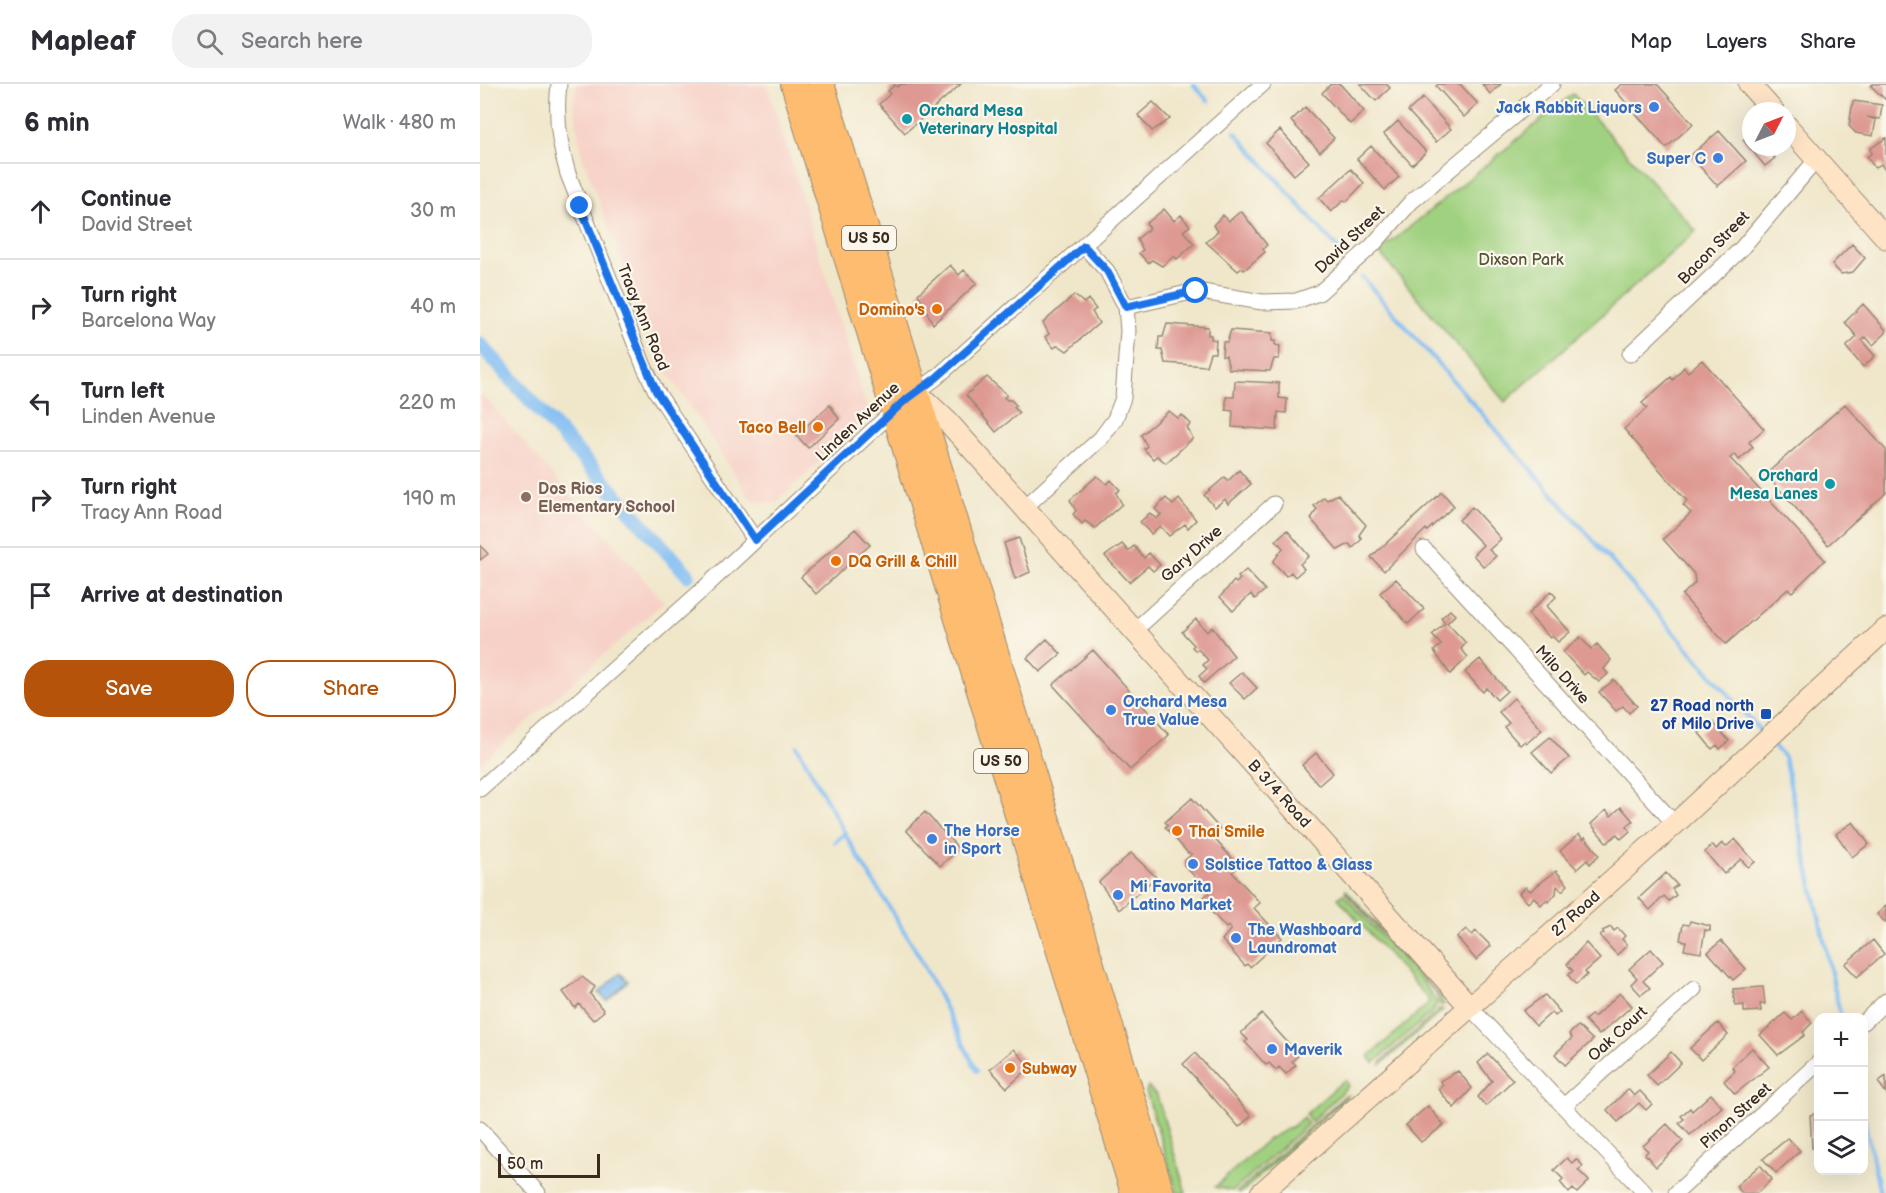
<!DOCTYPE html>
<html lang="en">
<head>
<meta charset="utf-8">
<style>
	:root { --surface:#fff; --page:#f2f2f3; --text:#2b2b33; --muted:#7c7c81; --line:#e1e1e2; --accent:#b45309 }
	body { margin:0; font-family:"Balsamiq Sans",sans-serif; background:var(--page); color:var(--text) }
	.controls { position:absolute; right:18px; bottom:18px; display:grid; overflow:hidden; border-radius:12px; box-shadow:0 6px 24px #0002 }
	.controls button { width:54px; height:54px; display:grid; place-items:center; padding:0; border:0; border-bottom:2px solid var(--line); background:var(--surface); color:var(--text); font:30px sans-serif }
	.compass { position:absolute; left:1262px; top:18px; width:54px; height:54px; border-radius:50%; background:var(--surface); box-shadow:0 6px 24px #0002; rotate:48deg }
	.scale { position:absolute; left:18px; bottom:15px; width:102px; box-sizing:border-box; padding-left:6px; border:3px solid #3b2a1e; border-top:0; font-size:16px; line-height:21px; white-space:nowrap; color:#3b2a1e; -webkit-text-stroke:4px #fbf7ec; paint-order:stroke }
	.stop { position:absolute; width:18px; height:18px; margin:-14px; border:4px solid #1a73e8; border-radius:50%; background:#fff }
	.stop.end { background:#1a73e8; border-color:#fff; box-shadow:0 2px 6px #0008 }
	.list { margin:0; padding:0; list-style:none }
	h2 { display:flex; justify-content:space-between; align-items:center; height:78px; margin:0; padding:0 24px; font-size:26px }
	h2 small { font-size:20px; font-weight:400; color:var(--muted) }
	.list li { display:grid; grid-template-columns:39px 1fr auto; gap:18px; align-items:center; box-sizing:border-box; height:96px; padding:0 24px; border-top:2px solid var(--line) }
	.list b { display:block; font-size:22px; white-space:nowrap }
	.list p { margin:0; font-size:20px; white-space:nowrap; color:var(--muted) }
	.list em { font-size:20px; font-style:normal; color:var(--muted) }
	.actions { display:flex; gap:12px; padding:18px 24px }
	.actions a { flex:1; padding:14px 0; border:2px solid var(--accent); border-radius:24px; text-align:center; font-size:21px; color:var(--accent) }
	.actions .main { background:var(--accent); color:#fff }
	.icon { flex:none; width:33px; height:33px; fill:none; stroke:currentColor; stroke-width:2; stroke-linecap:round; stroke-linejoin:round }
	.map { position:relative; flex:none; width:1406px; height:1109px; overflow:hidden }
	header { display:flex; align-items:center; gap:36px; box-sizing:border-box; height:84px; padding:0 30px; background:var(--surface); border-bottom:2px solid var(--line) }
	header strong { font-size:28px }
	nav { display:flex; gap:33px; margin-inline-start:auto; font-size:21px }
	.search { width:420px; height:54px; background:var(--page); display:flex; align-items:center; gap:15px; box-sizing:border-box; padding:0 21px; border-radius:24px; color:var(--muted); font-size:22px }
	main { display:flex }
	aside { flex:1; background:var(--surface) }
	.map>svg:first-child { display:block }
	.built { fill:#f7d1c7 }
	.green { fill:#a0d180; stroke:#6e7e4f; stroke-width:1.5 }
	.water { fill:#81bdf3; stroke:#5e7488; stroke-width:1.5 }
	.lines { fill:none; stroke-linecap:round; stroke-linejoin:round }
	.stream { stroke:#81bdf3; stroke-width:4 }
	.canal { stroke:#81bdf3; stroke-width:15 }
	.building { fill:#de9993 }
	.street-casing { stroke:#968874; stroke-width:17 }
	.secondary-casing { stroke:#968874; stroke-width:23 }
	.highway-casing { stroke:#968874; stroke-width:28 }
	.street { stroke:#fff; stroke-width:15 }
	.secondary { stroke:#fee4c5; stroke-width:21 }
	.highway { stroke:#fdbc6f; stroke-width:26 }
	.route { stroke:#1a73e8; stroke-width:8 }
	.shop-dot { fill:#3f7fe0; stroke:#fbf7ec; stroke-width:2 }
	.culture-dot { fill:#0f9aa8; stroke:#fbf7ec; stroke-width:2 }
	.food-dot { fill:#e8710a; stroke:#fbf7ec; stroke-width:2 }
	.education-dot { fill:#8d6e63; stroke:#fbf7ec; stroke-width:2 }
	.transit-dot { fill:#1a4fb4; stroke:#fbf7ec; stroke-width:2 }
	.labels { text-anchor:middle; stroke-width:4.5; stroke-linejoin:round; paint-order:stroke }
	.shield { fill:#fbf7ec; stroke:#75685c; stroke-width:1.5 }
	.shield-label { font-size:15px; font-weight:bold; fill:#3b2a1e }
	.shop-label { font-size:16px; font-weight:bold; fill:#366cbe; stroke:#fbf7ec; text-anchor:start }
	.culture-label { font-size:16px; font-weight:bold; fill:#0d838f; stroke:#fbf7ec; text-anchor:start }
	.street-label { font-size:16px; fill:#3b2a1e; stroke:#fbf7ec }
	.park-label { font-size:16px; fill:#545436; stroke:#fbf7ec }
	.food-label { font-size:16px; font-weight:bold; fill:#c56008; stroke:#fbf7ec; text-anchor:start }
	.education-label { font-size:16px; font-weight:bold; fill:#785e54; stroke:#fbf7ec; text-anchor:start }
	.transit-label { font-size:16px; font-weight:bold; fill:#164399; stroke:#fbf7ec; text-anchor:end }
</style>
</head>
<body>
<header>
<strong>Mapleaf</strong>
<div class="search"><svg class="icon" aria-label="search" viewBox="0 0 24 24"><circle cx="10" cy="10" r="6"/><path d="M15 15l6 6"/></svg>Search here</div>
<nav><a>Map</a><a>Layers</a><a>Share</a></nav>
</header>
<main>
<aside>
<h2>6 min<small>Walk · 480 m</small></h2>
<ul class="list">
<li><svg class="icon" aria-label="ahead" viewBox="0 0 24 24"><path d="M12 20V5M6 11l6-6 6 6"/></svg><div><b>Continue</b><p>David Street</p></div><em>30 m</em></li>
<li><svg class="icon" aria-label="right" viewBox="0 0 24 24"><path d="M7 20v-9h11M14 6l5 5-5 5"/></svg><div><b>Turn right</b><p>Barcelona Way</p></div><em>40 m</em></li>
<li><svg class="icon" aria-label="left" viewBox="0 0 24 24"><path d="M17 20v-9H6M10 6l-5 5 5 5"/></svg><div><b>Turn left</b><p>Linden Avenue</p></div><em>220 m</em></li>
<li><svg class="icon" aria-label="right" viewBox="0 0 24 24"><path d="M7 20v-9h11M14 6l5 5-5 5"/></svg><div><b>Turn right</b><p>Tracy Ann Road</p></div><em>190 m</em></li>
<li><svg class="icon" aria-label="arrive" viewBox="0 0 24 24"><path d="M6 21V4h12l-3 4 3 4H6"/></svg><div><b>Arrive at destination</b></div></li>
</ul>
<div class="actions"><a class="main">Save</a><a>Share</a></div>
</aside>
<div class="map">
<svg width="1406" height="1109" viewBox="0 0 1406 1109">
	<rect width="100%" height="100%" fill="#fbf7ec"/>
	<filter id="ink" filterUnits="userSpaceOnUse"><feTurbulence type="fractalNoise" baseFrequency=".0167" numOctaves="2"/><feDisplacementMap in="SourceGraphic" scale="12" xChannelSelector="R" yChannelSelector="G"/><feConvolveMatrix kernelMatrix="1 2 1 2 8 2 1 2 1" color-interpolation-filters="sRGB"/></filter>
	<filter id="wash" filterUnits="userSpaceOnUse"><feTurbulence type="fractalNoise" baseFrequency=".008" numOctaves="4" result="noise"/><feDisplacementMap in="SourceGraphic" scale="24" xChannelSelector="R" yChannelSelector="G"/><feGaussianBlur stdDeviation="1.35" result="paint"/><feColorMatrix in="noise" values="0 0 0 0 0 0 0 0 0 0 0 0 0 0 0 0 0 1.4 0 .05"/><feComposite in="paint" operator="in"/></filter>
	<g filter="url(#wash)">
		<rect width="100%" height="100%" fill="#f0e7ca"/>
		<path class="built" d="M97,0H287L389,332L296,418L281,419L271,415L184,283L101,71L94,19Z
			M0,308L184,518L0,680Z"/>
		<path class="green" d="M1093,10L1216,147L1025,318L899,168Z
			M866,806L961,913L964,921H960L956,909L865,808Z
			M863,810L943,898L957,919L955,925L894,979L889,972L947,921L949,916L858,814Z
			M960,925L963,926L900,981L902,977Z
			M863,997H866L868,1002L831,1038L826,1030Z
			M668,1003L677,1012L706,1109H697L666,1007Z
			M868,1011L761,1109L757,1108L865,1012Z
			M823,1033L828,1040L753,1107L735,1103L788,1055L813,1042Z"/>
		<path class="water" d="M140,889L148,897L127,917L119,909Z"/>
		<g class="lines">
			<path class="stream" d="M713,0L728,17
				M755,48L860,167
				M882,193L1283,650
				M1292,660L1304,673L1361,934
				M317,662L374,766L438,870L497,987
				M355,758L365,749
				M1384,1034L1400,1109"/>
			<path class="canal" d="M0,260L208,491"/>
		</g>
		<g id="blocks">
			<path class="building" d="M421,0H481L425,49L399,20L410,10L408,7L415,1L417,3Z
				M851,0H860L884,27L870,40L842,9Z
				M880,0H906L910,4L896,17Z
				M959,0H980L998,20L984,33L956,2Z
				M1002,0H1021L1010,10Z
				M1142,0H1177L1213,40L1186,64L1135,6Z
				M1393,0H1406V16L1391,2Z
				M943,14L971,45L956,58L928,27Z
				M1373,17L1402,21L1400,35L1387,33L1396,36L1393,52L1376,49L1369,42Z
				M673,18L690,35L672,47L658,31Z
				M825,23L854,54L840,68L811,37Z
				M918,37L946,68L932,81L904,50Z
				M800,46L829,78L814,91L786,59Z
				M1239,47L1266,77L1238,102L1210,72Z
				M1271,49V63H1285L1295,74L1285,82L1263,56Z
				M1406,54V88L1401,80L1395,84L1387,73L1392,69L1390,65Z
				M891,62L919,93L905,106L877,75Z
				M871,85L884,99L866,118L864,116L851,128L839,114Z
				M684,125L694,137L701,131L710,142L703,147L714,160L697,175L694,172L682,182L672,176L668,179L659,169L663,166L657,155L670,144L666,140Z
				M761,127L787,161L783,165L785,168L764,186L762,184L758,187L726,158L738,147L733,141L743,131L749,137Z
				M1372,160L1385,174L1373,188L1361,190L1352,180Z
				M470,181L479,191L484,186L497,199L453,240L438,210Z
				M594,211L604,219L608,215L616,225L612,228L619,239L587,267L578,261L574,264L565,253L569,250L563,239Z
				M1383,220L1406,246V249L1393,261L1386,253L1382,257L1395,272L1383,283L1366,263L1377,253L1365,238Z
				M687,240L728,243V251H731V255L736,256L735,269H730L726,282L685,279L682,266H678L679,253H683Z
				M751,246L792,249V257H795V261L800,262L799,275H794L790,287L749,285L746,272H742L743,258H747Z
				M1222,276L1284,345L1269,358L1273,363L1259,376L1255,370L1250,374L1345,476L1312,508L1308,505L1246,560L1202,511L1215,499L1214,490L1183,455L1211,429L1203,421L1207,417L1144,345L1167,324L1162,319L1191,293L1193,296L1204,283L1208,288Z
				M507,293L527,311L524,313L527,316H531L536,321L534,323L539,329L516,348L486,311Z
				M755,297L799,299V314L807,315L806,329L798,328L797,346L752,343L753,327L746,326V313H754Z
				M1365,320L1406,366V409L1348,461L1286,390Z
				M350,321L359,335L328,364L316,351Z
				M689,327L698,334L702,331L711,340L707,344L713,354L686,379L677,372L673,375L664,365L667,362L661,351Z
				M759,386L771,400L748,420L745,415L735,423L724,411L745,393L748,397Z
				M617,392L627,400L631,396L640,406L636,409L642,420L615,444L605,437L602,440L593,430L596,427L590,416Z
				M962,408L974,422L947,447L946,445L904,487L891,473Z
				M858,410L886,441L879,451L882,455L873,464L869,460L858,466L831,435L837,425L834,422L844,413L847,416Z
				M686,414L693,421L699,415L716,436L708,444L705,440L689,452L680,442L671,450L660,438L670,429L676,435L681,431L675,425Z
				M992,423L1021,455L1009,466L1016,472L1004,483L993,471L1003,461L979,436Z
				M375,445L390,461L336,510L321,493Z
				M807,446L829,472L820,480L824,485L815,493L811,488L806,492L793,478L803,464L796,456Z
				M539,454L550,488L535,495L524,459Z
				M642,460L648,467L654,462L664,474L669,469L680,481L673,487L668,482L649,498L625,472Z
				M0,461L8,470L0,476Z
				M766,486L785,506L775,515L771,510L753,527L740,513L754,497L756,499L760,495L758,493Z
				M916,495L944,525L928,540L900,509Z
				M1071,507L1076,513L1067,522L1090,548L1078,558L1072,552L1070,554L1048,530Z
				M970,526L975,531L967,539L986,559L981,565L988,573L970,590L954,567L961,561L952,551L965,539L961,534Z
				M716,535L727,548L732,543L754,572L724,599L719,592L727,585L723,581L728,576L718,565L716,567L712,563L714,561L702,548Z
				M1100,553L1111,565L1117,560L1131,576L1124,585L1128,590L1119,598L1107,588L1104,591L1083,568Z
				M567,555L581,570L560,588L547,574Z
				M613,566L689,651L650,686L573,601Z
				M1000,575L1027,607L1017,616L1006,604L1003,608L985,588Z
				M762,588L777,604L765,615L749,599Z
				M1134,596L1157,622L1149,629L1143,622L1136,627L1119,608Z
				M1034,614L1062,646L1047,659L1045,657L1040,661L1024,643L1029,639L1019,628Z
				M1232,637L1249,657L1240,665L1237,661L1232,665L1219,649Z
				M1070,653L1089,674L1071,689L1052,668Z
				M836,669L853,689L839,701L822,681Z
				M712,714L740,745L732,752L759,782L752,788L780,819L774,824L802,854L770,883L767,880L765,882L742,856L751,845L748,842L746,844L723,818L726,816L723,814L731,807L729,804L727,806L704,781V777L712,770L708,769L685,743L688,741L685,738Z
				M1141,723L1153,737L1147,742L1150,747L1141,755L1137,750L1127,759L1111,740L1126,726L1131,732Z
				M445,728L479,765L460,782L426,746Z
				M1373,738L1389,760L1372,773L1356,750Z
				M1099,750L1103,755L1105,753L1119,771L1110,780L1107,776L1097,785L1080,767Z
				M1255,755L1275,778L1268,783L1261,775L1244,790L1225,768L1233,761L1236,765L1242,759L1246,763Z
				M651,769L676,793L639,826L619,798Z
				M1076,787L1088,801L1082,807L1077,802L1076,810L1068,818L1066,816L1061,821L1054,813L1048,819L1039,809L1046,803L1050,807Z
				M1186,789L1197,801L1192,805L1196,811L1189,817L1184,812L1170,826L1159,814Z
				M1406,822V839L1397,830Z
				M1210,837L1230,842V847L1225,846L1221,869L1204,866L1206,857L1200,856L1203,840L1209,841Z
				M1131,843L1134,847L1138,844L1145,852L1142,855L1147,861L1137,871L1120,852L1124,849L1122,847Z
				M986,845L992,851L996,847L1011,862L996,876L977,853Z
				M1393,856L1404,870L1377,893L1365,880Z
				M1241,857L1266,885L1253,896L1228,868Z
				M1106,859L1120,875L1105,888L1107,891L1096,901L1088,891L1093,887L1087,880Z
				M1171,865L1183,878L1163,897L1170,904L1161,911L1151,900L1157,894L1149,885Z
				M102,893L115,903L110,910L124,927L113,936L99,920L95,924L83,908Z
				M1283,903L1285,920H1280L1281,927L1264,928V921L1255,922L1253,905Z
				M1140,909L1152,922L1119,951L1105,936L1111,931L1114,933Z
				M1065,911L1080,928L1075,932L1072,928L1056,942L1043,927Z
				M1322,927L1332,939L1323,948L1325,951L1298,971L1280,951L1305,929L1312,936Z
				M782,930L819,971L812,977L816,981L806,990L799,983L796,986L789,979L786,981L765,958L768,956L761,949Z
				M1238,939L1248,951L1221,976L1210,964Z
				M1098,942L1113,956L1085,981L1075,970L1092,954L1089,950Z
				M1272,964L1289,983L1255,1010L1244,997L1255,987L1252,983Z
				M534,965L550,983L527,1004L510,985Z
				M1191,968L1201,979L1177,1002L1167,991Z
				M715,969L771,1032L759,1043L703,980Z
				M1008,970L1033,996L1006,1022L998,1013L1012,997L998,979Z
				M978,987L992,1004L974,1024L958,1005L963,1001L960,997Z
				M1406,992V1009L1398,998Z
				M1148,1005L1154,1012L1160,1007L1172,1020L1166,1026L1159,1019L1138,1038L1127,1026Z
				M1231,1010L1242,1023L1210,1051L1199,1039L1204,1035L1201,1032L1210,1024L1212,1027Z
				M948,1022L964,1041L941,1058L926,1041Z
				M1338,1029V1061L1332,1064L1330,1031Z
				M1187,1040L1203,1057L1176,1083L1165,1070L1168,1067L1163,1062Z
				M1308,1054L1320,1067L1296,1089L1283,1075Z
				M1087,1074L1092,1079L1096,1075L1103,1082L1098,1086L1109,1097L1097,1109L1093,1105L1089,1109L1080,1098L1083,1095L1074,1086Z
				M1280,1081L1292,1095L1277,1109H1262L1256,1102Z"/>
		</g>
	</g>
	<g filter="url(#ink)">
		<use href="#blocks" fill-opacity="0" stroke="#968874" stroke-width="1.5"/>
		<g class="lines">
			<defs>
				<path id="street" d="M79,0C75,32 79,60 88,90L164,282L176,307L275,456
					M646,223L716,207L782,218L816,217L839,209L892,162L931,118L1072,0
					M1150,270L1261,165L1337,75
					M544,424L621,354L635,335L643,314L648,247L646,223L627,187L604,162
					M944,465L1195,740
					M655,546L794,420
					M0,705L221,507L423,318L456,294L783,0
					M990,923L1165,1109
					M1384,938L1406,917
					M1085,1021L1214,905
					M0,1045L58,1109
					M1196,1109L1338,979"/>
				<path id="secondary" d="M1269,0L1293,27
					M1307,42L1406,154
					M436,308L468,338L990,923
					M781,1109L1195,740L1406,545"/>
				<path id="highway" d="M314,0L654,1109
					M341,0L681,1109"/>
			</defs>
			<use href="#street" class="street-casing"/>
			<use href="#secondary" class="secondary-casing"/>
			<use href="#highway" class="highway-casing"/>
			<use href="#street" class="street"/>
			<use href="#secondary" class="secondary"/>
			<use href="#highway" class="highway"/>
		</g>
	</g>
	<g class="lines" filter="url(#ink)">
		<path class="route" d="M100,122L176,307L275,456L423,318L456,294L604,162L627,187L646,223L716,207"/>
	</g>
	<g class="shop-dot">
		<circle cx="1174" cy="23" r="6"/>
		<circle cx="1238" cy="74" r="6"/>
		<circle cx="631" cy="626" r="6"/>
		<circle cx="452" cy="755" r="6"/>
		<circle cx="713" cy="780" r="6"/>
		<circle cx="638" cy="811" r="6"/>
		<circle cx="756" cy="854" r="6"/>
		<circle cx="792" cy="965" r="6"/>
	</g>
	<g class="culture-dot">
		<circle cx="427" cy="35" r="6"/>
		<circle cx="1350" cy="400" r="6"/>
	</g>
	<g class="food-dot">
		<circle cx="457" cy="225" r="6"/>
		<circle cx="338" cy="343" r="6"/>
		<circle cx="356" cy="477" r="6"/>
		<circle cx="697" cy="747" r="6"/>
		<circle cx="530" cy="984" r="6"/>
	</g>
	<circle class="education-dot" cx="46" cy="413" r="6"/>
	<rect class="transit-dot" x="1280" y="624" width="12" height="12" rx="3"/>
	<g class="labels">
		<g class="shield">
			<rect x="362" y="142" width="54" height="24" rx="4.5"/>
			<rect x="494" y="665" width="54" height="24" rx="4.5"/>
		</g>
		<g class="shield-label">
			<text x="389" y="159">US 50</text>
			<text x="521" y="682">US 50</text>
		</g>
		<g class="shop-label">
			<text x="1162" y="29" text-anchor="end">Jack Rabbit Liquors</text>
			<text x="1226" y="80" text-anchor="end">Super C</text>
			<text x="643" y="623">Orchard Mesa<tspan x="643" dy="18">True Value</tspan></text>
			<text x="464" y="752">The Horse<tspan x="464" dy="18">in Sport</tspan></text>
			<text x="725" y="786">Solstice Tattoo &amp; Glass</text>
			<text x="650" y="808">Mi Favorita<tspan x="650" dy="18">Latino Market</tspan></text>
			<text x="768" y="851">The Washboard<tspan x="768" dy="18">Laundromat</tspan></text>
			<text x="804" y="971">Maverik</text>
		</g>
		<g class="culture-label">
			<text x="439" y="32">Orchard Mesa<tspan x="439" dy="18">Veterinary Hospital</tspan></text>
			<text x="1338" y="397" text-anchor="end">Orchard<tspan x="1338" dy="18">Mesa Lanes</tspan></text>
		</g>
		<g class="street-label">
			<text transform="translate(869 155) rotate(-44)" y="6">David Street</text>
			<text transform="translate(1233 163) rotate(-46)" y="6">Bacon Street</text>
			<text transform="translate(164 233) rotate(68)" y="6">Tracy Ann Road</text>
			<text transform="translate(377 337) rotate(-43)" y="6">Linden Avenue</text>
			<text transform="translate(711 469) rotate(-42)" y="6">Gary Drive</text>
			<text transform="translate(1083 590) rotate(48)" y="6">Milo Drive</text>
			<text transform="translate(800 709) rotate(48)" y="6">B 3/4 Road</text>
			<text transform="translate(1095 829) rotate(-42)" y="6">27 Road</text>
			<text transform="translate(1137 949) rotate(-42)" y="6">Oak Court</text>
			<text transform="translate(1255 1031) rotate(-42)" y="6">Pinon Street</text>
		</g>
		<g class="park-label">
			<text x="1041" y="181">Dixson Park</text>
		</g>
		<g class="food-label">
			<text x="445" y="231" text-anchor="end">Domino's</text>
			<text x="326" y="349" text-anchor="end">Taco Bell</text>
			<text x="368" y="483">DQ Grill &amp; Chill</text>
			<text x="709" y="753">Thai Smile</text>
			<text x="542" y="990">Subway</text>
		</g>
		<g class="education-label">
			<text x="58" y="410">Dos Rios<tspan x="58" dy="18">Elementary School</tspan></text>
		</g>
		<g class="transit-label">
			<text x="1274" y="627">27 Road north<tspan x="1274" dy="18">of Milo Drive</tspan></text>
		</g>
	</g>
</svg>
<div class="controls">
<button>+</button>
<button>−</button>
<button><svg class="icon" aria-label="layers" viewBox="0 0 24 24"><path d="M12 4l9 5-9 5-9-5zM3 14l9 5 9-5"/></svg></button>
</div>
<svg class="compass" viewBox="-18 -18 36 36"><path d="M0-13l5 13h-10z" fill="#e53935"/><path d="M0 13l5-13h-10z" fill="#7c7c81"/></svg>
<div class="scale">50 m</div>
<div class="stop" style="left:716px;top:207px"></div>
<div class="stop end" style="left:100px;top:122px"></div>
</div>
</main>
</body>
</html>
